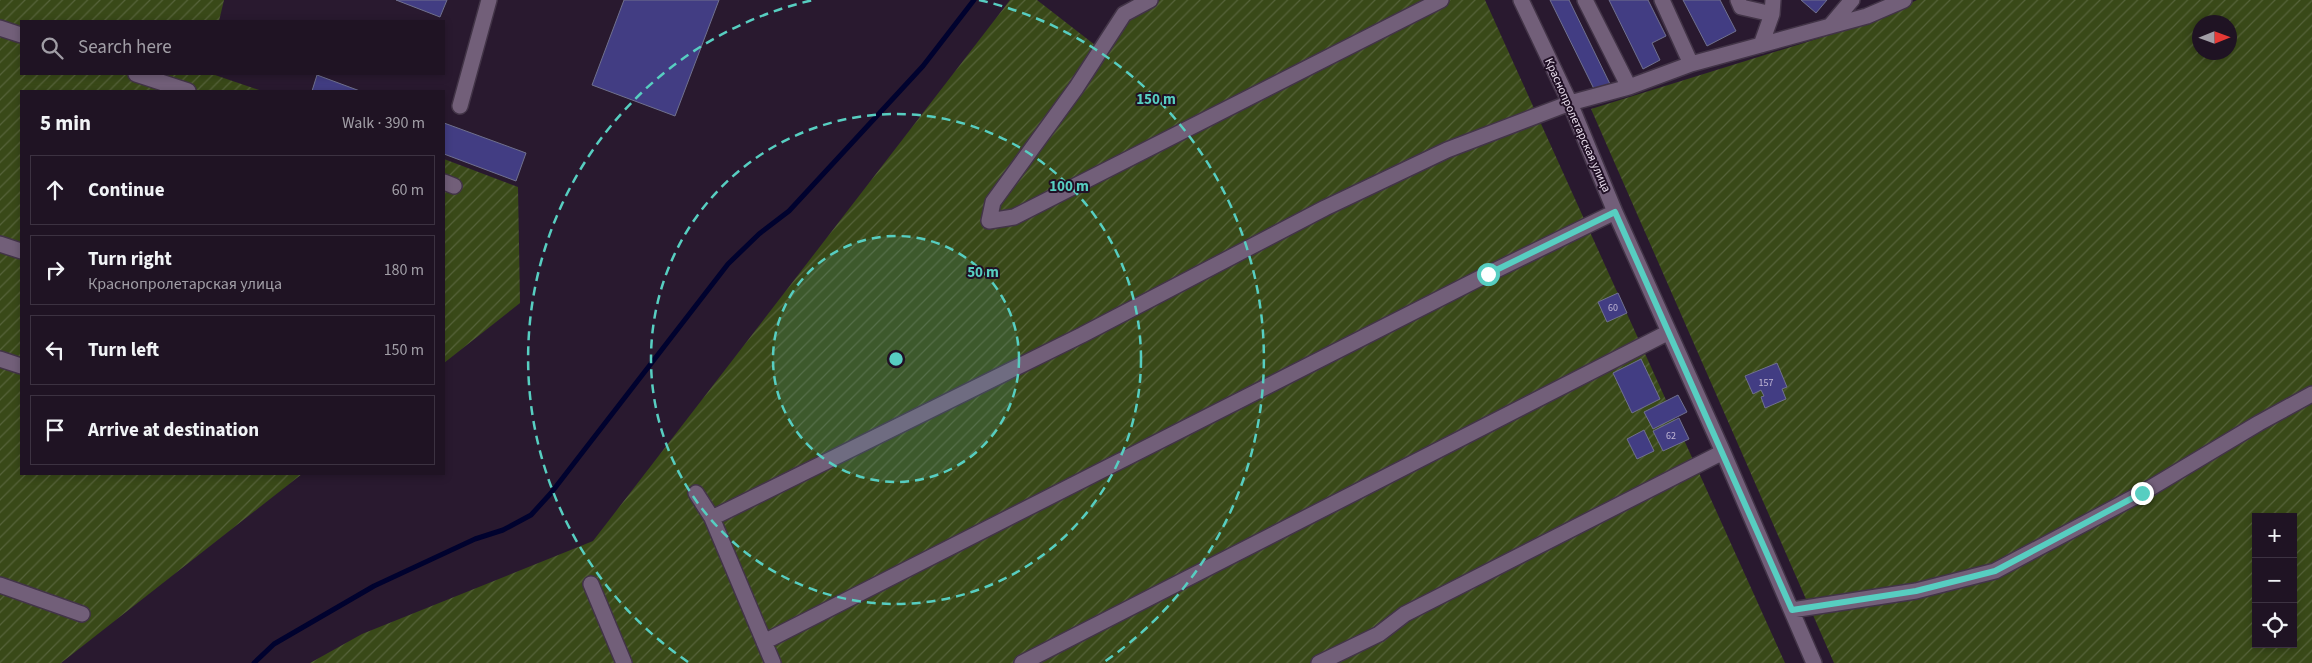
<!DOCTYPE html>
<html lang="en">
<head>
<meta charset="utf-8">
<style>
	:root { --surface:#1f1323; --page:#2c2030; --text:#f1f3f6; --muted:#a19ea6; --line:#3c3241 }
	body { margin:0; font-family:"Source Sans 3",sans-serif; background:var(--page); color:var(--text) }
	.controls { position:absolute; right:15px; bottom:15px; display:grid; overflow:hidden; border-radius:0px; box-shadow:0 2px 8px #0003 }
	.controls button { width:45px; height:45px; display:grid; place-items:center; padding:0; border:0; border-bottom:1px solid var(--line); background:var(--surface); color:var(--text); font:25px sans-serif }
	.compass { position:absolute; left:2192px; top:15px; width:45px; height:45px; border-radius:50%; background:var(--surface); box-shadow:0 2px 8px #0003; rotate:89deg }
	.stop { position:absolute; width:15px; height:15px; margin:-11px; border:4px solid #57cec1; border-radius:50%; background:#fff }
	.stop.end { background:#57cec1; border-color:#fff; box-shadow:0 1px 5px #0008 }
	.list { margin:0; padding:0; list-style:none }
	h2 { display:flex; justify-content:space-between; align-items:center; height:65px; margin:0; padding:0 20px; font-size:21px }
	h2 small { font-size:16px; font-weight:400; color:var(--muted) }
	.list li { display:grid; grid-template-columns:32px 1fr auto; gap:15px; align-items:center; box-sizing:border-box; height:70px; margin:0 10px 10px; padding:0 10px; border:1px solid var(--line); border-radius:0px }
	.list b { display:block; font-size:19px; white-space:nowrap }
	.list p { margin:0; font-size:16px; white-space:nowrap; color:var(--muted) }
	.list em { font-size:16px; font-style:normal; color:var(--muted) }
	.icon { flex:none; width:28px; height:28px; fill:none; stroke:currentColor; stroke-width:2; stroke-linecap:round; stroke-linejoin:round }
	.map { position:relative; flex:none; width:2312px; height:663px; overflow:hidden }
	.search { position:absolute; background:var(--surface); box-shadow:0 2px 8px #0003; left:20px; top:20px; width:425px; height:55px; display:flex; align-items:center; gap:12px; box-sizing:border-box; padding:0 18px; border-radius:0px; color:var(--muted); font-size:19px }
	.panel { position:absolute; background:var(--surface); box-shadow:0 2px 8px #0003; left:20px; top:90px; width:425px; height:385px; border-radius:0px }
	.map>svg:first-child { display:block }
	.garden { fill:url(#garden-furrows); fill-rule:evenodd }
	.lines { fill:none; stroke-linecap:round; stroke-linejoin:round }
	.stream { stroke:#00022e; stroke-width:5 }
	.building { fill:#423d83; stroke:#70718e }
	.minor-casing { stroke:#423447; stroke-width:18 }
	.minor { stroke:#725f79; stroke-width:15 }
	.route { stroke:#57cec1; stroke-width:6 }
	.ring { fill:none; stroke:#57cec1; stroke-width:2.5; stroke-dasharray:9 6 }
	.labels { text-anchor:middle; stroke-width:4; stroke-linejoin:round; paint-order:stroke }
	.number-label { font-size:10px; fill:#c1b7d4 }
	.street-label { font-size:12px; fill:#ebe0ef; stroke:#201025 }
	.centre { fill:#57cec1; stroke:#201025; stroke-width:2.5 }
	.ring-label { font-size:15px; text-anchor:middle; font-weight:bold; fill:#57cec1; stroke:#201025; stroke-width:4; stroke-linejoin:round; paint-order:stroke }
</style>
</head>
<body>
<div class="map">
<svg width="2312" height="663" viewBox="0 0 2312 663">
	<defs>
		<pattern id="garden-furrows" width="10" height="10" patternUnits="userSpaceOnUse" patternTransform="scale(1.25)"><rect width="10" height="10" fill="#394918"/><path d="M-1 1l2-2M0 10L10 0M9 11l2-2" fill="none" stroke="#56633a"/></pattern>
	</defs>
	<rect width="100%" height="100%" fill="#29192f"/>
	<path class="garden" d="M0,0H224L219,21H21V74H212L262,91H21V474H302L61,663H0Z
		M1010,0H1037L1104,52L1130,18L1160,0H1485L1785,663H310L362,634L593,541Z
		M1917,0H2312V663H1834L1591,109L1868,23ZM2200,22H2230V52H2200ZM2256,517H2293V644H2256Z
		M444,159L518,187L520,303L444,363Z"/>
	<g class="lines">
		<path class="stream" d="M254,663L274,644L374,586L475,539L503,530L531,515L551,493L728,264L759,234L789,211L923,66L974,0"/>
	</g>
	<path class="building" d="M396,0H447L440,17Z
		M624,0H719L675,116L592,85Z
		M1550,0H1569L1610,84L1595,91Z
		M1609,0H1648L1666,36L1652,43L1660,60L1643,69Z
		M1683,0H1720L1736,31L1707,46Z
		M1801,0H1827L1816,13Z
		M317,75L360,91H312Z
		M444,123L526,153L516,181L444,154Z
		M1618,293L1627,313L1607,322L1598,302Z
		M1641,359L1660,399L1632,413L1613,373Z
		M1777,363L1787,387L1782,389L1786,399L1765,408L1761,397L1764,396L1761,390L1753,394L1745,376Z
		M1678,395L1687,412L1653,429L1644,412Z
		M1679,418L1689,439L1663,451L1653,431Z
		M1644,430L1654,451L1637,459L1627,439Z"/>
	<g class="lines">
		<defs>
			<path id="minor" d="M1150,0L1124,14L1076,88L993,202L989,221L1014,217L1441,0
				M1521,0L1570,103L1615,212L1723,452L1814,663
				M1585,0L1629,87
				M1662,0L1691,64
				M1738,0L1741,7L1772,14
				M1830,26L1852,0
				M0,28L21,35
				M1761,45L1772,14L1773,0
				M136,74L188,91
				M460,106L489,0
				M444,182L454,186
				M0,244L21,251
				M0,359L21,366
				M696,493L712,518L773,663
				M712,518L1082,335L1325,208L1447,150L1570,103L1629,87L1691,64L1867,16L1904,0
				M591,584L624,663
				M0,585L82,614
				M1792,610L1916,591L1995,571L2142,493L2259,423L2312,394
				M764,642L1488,274L1615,212
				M1022,663L1669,332
				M1319,663L1379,634L1405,614L1723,452"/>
		</defs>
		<use href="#minor" class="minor-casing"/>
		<use href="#minor" class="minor"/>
	</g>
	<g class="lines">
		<path class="route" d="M1488,274L1615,212L1792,610L1916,591L1995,571L2142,493"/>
	</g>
	<circle cx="896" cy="359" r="123" fill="#57cec1" fill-opacity=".12"/>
	<g class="ring">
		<circle cx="896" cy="359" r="123"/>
		<circle cx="896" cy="359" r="245"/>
		<path d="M688 662A368 368 0 0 1 813 0M979 0A368 368 0 0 1 1104 662"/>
	</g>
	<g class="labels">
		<g class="number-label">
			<text x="1613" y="311">60</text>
			<text x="1766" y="386">157</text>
			<text x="1671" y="439">62</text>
		</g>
		<g class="street-label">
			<text transform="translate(1578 125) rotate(66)" y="4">Краснопролетарская улица</text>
		</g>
	</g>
	<circle cx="896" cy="359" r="8" class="centre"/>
	<g class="ring-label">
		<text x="1156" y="104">150 m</text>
		<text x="1069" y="191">100 m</text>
		<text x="983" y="277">50 m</text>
	</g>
</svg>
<div class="controls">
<button>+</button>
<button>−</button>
<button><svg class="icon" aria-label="locate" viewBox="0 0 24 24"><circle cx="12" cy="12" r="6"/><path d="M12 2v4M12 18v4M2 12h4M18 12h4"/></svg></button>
</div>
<svg class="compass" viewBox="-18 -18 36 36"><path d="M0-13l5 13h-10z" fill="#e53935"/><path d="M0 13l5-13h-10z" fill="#a19ea6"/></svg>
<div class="stop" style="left:1488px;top:274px"></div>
<div class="stop end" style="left:2142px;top:493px"></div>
<div class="search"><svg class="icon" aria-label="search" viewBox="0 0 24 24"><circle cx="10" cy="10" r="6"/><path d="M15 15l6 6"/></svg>Search here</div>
<section class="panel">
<h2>5 min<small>Walk · 390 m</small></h2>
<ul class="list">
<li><svg class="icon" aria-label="ahead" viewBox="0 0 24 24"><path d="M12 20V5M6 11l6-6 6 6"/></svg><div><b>Continue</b></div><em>60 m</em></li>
<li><svg class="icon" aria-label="right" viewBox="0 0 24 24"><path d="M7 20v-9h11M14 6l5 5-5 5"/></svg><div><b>Turn right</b><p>Краснопролетарская улица</p></div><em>180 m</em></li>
<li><svg class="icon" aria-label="left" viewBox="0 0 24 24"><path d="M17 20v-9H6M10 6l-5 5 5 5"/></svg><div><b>Turn left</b></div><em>150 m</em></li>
<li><svg class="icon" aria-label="arrive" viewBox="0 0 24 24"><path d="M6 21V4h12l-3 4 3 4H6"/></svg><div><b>Arrive at destination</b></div></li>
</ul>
</section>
</div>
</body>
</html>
